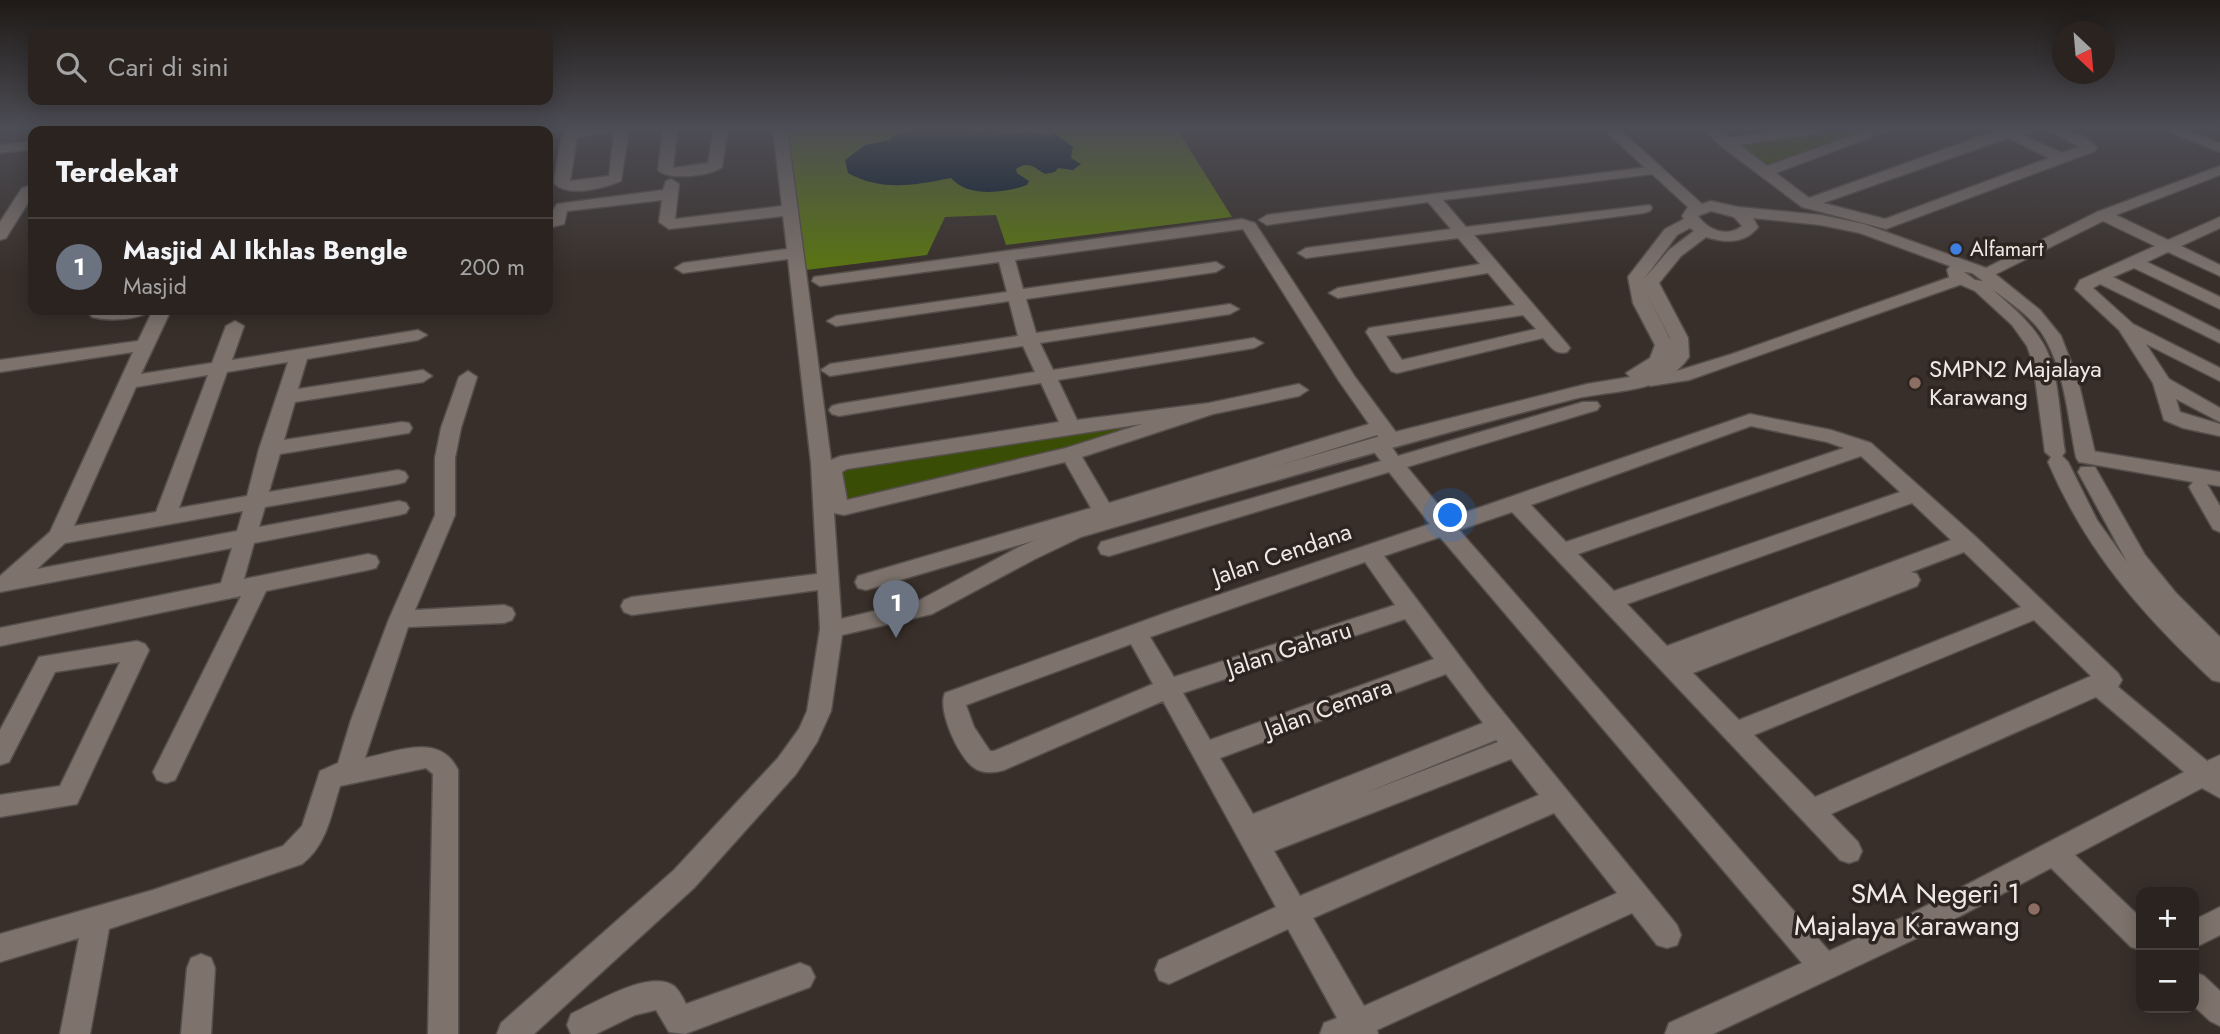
<!DOCTYPE html>
<html lang="id">
<head>
<meta charset="utf-8">
<style>
	:root { --surface:#2a2320; --page:#362f2d; --text:#f1f3f6; --muted:#a5a4a5; --line:#46403e; --accent:#8bbbb9 }
	body { margin:0; font-family:Jost,sans-serif; background:var(--page); color:var(--text) }
	.controls { position:absolute; right:21px; bottom:21px; display:grid; overflow:hidden; border-radius:14px; box-shadow:0 4px 18px #0003 }
	.controls button { width:63px; height:63px; display:grid; place-items:center; padding:0; border:0; border-bottom:2px solid var(--line); background:var(--surface); color:var(--text); font:35px sans-serif }
	.compass { position:absolute; left:2052px; top:21px; width:63px; height:63px; border-radius:50%; background:var(--surface); box-shadow:0 4px 18px #0003; rotate:154deg }
	.you { position:absolute; left:1451px; top:516px; width:24px; height:24px; margin:-18px; border:5px solid #fff; border-radius:50%; background:#1a73e8; box-shadow:0 0 0 10px #1a73e833 }
	.badge { display:grid; place-items:center; width:46px; height:46px; border-radius:50%; background:var(--accent); color:#fff; font-size:23px; font-weight:700 }
	.pin { position:absolute; translate:-50% -58px; filter:drop-shadow(0 2px 4px #0008) }
	.pin::after { content:''; position:absolute; top:37px; width:24px; height:21px; background:inherit; clip-path:polygon(0 0,100% 0,50% 100%) }
	.list { margin:0; padding:0; list-style:none }
	h2 { display:flex; justify-content:space-between; align-items:center; height:91px; margin:0; padding:0 28px; font-size:30px }
	h2 small { font-size:23px; font-weight:400; color:var(--muted) }
	.list li { display:grid; grid-template-columns:46px 1fr auto; gap:21px; align-items:center; box-sizing:border-box; height:98px; padding:0 28px; border-top:2px solid var(--line) }
	.list b { display:block; font-size:26px; white-space:nowrap }
	.list p { margin:0; font-size:23px; white-space:nowrap; color:var(--muted) }
	.list em { font-size:23px; font-style:normal; color:var(--muted) }
	.icon { flex:none; width:38px; height:38px; fill:none; stroke:currentColor; stroke-width:2; stroke-linecap:round; stroke-linejoin:round }
	.map { position:relative; flex:none; width:2220px; height:1034px; overflow:hidden }
	.search { position:absolute; background:var(--surface); box-shadow:0 4px 18px #0003; left:28px; top:28px; width:525px; height:77px; display:flex; align-items:center; gap:18px; box-sizing:border-box; padding:0 24px; border-radius:14px; color:var(--muted); font-size:26px }
	.panel { position:absolute; background:var(--surface); box-shadow:0 4px 18px #0003; left:28px; top:126px; width:525px; height:189px; border-radius:14px }
	.map>svg:first-child { display:block }
	.green { fill:#394d04 }
	.forest { fill:#5a7610 }
	.water { fill:#00182a }
	.lines { fill:none; stroke-linecap:round; stroke-linejoin:round }
	.minor-casing { stroke:#554e4a; stroke-width:3 }
	.tertiary-casing { stroke:#554e4a; stroke-width:3 }
	.minor { fill:#7d726c; fill-rule:evenodd }
	.tertiary { fill:#7d726c; fill-rule:evenodd }
	.shop-dot { fill:#3f7fe0; stroke:#2e2520; stroke-width:2.5 }
	.education-dot { fill:#8d6e63; stroke:#2e2520; stroke-width:2.5 }
	.labels { text-anchor:middle; stroke-width:7; stroke-linejoin:round; paint-order:stroke }
	.far-poi-label { font-size:21px; fill:#efe9e5; stroke:#2e2520; text-anchor:start }
	.poi-label { font-size:24px; fill:#efe9e5; stroke:#2e2520; text-anchor:start }
	.street-label { font-size:24px; fill:#efe9e5; stroke:#2e2520 }
	.near-poi-label { font-size:28px; fill:#efe9e5; stroke:#2e2520; text-anchor:end }
</style>
</head>
<body>
<div class="map">
<svg width="2220" height="1034" viewBox="0 0 2220 1034">
	<rect width="100%" height="100%" fill="#382f2a"/>
	<path class="green" d="M1832,129H1879L1768,168L1737,143Z
		M1165,417L1106,437L846,504L839,467Z"/>
	<path class="forest" d="M788,129H1177L1232,217L1006,245L996,215L945,217L927,255L806,270Z"/>
	<path class="water" d="M916,129H968L972,133L998,129L999,134L1035,132L1049,136L1054,133L1073,147L1071,158L1081,164L1073,170L1058,168L1055,172L1045,174C1035,168 1029,160 1016,169L1017,173L1029,181L1027,185C1005,193 968,198 951,178C914,185 883,192 848,173L845,160L865,145L890,140L892,137Z"/>
	<g class="lines">
		<defs>
			<path id="minor" d="M100,129H115L99,131Z
				M172,129H206L171,131Z
				M481,129H511L480,131Z
				M566,129H629L621,181C605,188 567,198 554,183L560,143ZM614,132L609,176L570,181L577,137Z
				M663,129H677L673,168L708,163L714,129H728L722,167C712,176 668,181 658,170Z
				M773,129H787L831,460L841,456L1059,422L1041,383L839,416L832,414L829,410L832,406L839,404L1035,372L1023,346L830,376L821,370L830,364L1018,336L1009,301L836,326L827,321L836,316L1007,292L999,262L820,286L812,281L814,277L1242,219L1255,223L1355,377L1398,435L1401,440L1398,445L1391,446L1398,456L1583,402H1597L1600,406L1597,410L1407,467L1449,518L1750,414L1831,430L1871,443L1976,537L2118,673L2122,680L2118,687L2207,761L2220,755V798L2202,788L2075,855L2141,918V950L2131,947L2051,868L1932,931L1713,1034H1665L1669,1023L1802,963L1440,537L1384,556L1486,691L1677,925L1681,935L1677,945L1667,948L1657,945L1632,913L1377,1030L1378,1034H1320L1324,1023L1337,1018L1288,929L1169,984L1159,980L1155,970L1159,960L1276,907L1163,701L1004,770C994,773 982,774 973,767C958,756 937,709 945,693L1171,611L1430,524L1389,472L1109,556L1101,554L1098,548L1101,542L1381,461L1368,444L1371,439L1379,438L1377,435L1111,518L866,590L858,588L855,582L858,576L1091,508L1065,462L844,515L834,513L842,629L839,635L831,638L823,635L820,629L818,590L632,615L624,612L621,606L624,600L632,597L817,574L811,463L788,259L683,273L675,268L683,263L787,249L783,216L669,229L659,222L662,200L567,211L564,224L548,228V218L557,204L663,190L666,181L671,179L679,184L675,219L782,206ZM1243,229L1339,381L1369,424L1109,503L1082,457L1213,414L1299,396L1308,390L1299,384L1209,403L1077,420L1058,380L1254,348L1263,343L1254,338L1053,370L1040,343L1230,314L1239,309L1230,304L1036,333L1026,299L1216,272L1224,267L1216,262L1023,289L1015,260ZM1142,424L1066,448L847,500L842,472L847,469ZM1751,426L1827,442L1844,448L1566,542L1531,505ZM1861,456L1900,492L1614,591L1578,554ZM1912,503L1951,540L1667,646L1627,604ZM1512,512L1840,860L1849,863L1858,860L1862,851L1858,842L1831,814L2096,697L2184,772L1912,913L1829,951L1459,530ZM1964,552L2021,607L1739,720L1693,673L1917,586L1920,580L1917,574L1911,572ZM1365,562L1395,605L1174,677L1150,637ZM1405,619L1434,659L1210,740L1183,693ZM2034,620L2091,676L1815,797L1754,735ZM1131,644L1153,684L994,751H990L974,727L966,705ZM1446,674L1483,723L1253,814L1220,758ZM1496,740L1498,742L1365,793ZM1511,759L1539,795L1300,896L1274,851ZM1554,813L1617,893L1364,1006L1313,918Z
				M1703,129H1719L1731,138L1788,129H1825L1818,133L1740,145L1767,166L1871,129H1892L1776,173L1809,198L2001,129H2040L2023,135L2062,153L2080,147L2047,129C2066,129 2085,132 2097,148L2095,151L1886,229L1802,207L1721,146ZM2008,138L2049,158L1885,219L1823,203Z
				M33,141V149L0,153V145Z
				M1656,166L1663,170L1661,173L1443,200L1466,227L1650,205L1652,208L1650,211L1644,213L1474,235L1567,344L1570,348L1567,352C1555,355 1551,347 1543,338L1397,373L1391,371L1366,332L1369,328L1515,305L1488,273L1338,298L1329,293L1338,288L1480,264L1458,238L1306,258L1298,253L1306,248L1451,229L1428,202L1267,225L1259,220L1267,215ZM1523,315L1536,329L1402,360L1386,336Z
				M2220,166V175L2116,215L2168,240L2220,217V228L2181,246L2220,265V276L2168,252L2147,262L2220,297V309L2134,268L2113,277L2220,331V343L2100,284L2093,288L2133,324L2220,368V381L2146,344L2169,379L2220,408V422L2176,399L2180,412L2220,424V436L2183,428L2164,420L2153,383L2119,330L2075,289L2080,280L2155,246L2103,221L1992,276L1986,277L1978,272L2097,212Z
				M33,185V195L6,238L0,240V222L22,188Z
				M1959,274L1965,275L1967,279L1965,283L1689,380L1650,386L1641,380L1643,376L1680,370L1732,354Z
				M91,310H151C139,321 107,321 92,317L89,313Z
				M153,310H171L141,374L212,363L226,326L235,321L244,326L232,360L418,330L427,335L418,340L307,359L298,389L423,370L432,376L423,382L295,402L284,440L402,422L409,423L412,428L409,433L402,434L280,454L269,492L398,470L405,472L408,477L405,482L398,484L265,507L259,527L399,501L406,503L409,508L406,513L399,515L254,543L244,579L368,554L376,556L379,562L376,568L368,570L266,591L175,780L166,783L157,780L153,772L241,596L0,646V628L221,583L232,548L0,592V576L50,532L133,352L0,372V360L138,341ZM288,362L259,449L247,496L179,508L227,372ZM208,375L156,512L74,526L136,387ZM243,511L237,531L37,569L65,543Z
				M468,371L477,377L461,428L455,458V515L415,610L504,605L512,608L515,614L512,620L504,623L408,627L365,758C397,752 440,732 458,770V1034H428L433,774L426,768L340,786C331,814 327,845 302,864L109,929L90,1034H60L79,938L0,962V934L153,890L283,846L302,826L320,771L338,763L351,720L389,619L435,515V458L441,428L459,377Z
				M2086,450L2220,472V486L2207,484L2220,506V532L2213,529L2189,487L2193,482L2079,462L2076,457L2079,452Z
				M137,641L145,644L149,650L77,804L0,817V795L60,786L120,662L55,672L9,762L0,765V730L39,657Z
				M2220,907V935L2194,948V920Z
				M201,954L211,958L215,968L211,1034H181L187,968L191,958Z
				M800,963L810,967L815,977L810,987L685,1034L669,1032L656,1010L635,1015L596,1034H571L567,1025L571,1014C595,1003 649,969 674,986C679,990 683,998 686,1004Z
				M2194,972L2204,976L2220,991V1026L2210,1021L2194,1006Z"/>
			<path id="tertiary" d="M1603,129H1619L1702,204L1711,201L1738,207L1821,215L1864,224L1989,269L2040,310L2061,336L2078,380L2096,457L2093,462H2079L2076,457C2068,417 2064,366 2041,332C2029,315 2008,301 1992,289C2011,306 2031,322 2044,345C2059,371 2060,421 2065,452L2062,456L2068,462L2097,520L2127,562L2078,472L2081,467H2095L2145,555L2176,593L2220,637V682L2212,680C2141,613 2087,552 2048,462L2051,457L2045,452L2033,363L2027,346L2012,325L1975,291L1950,280L1947,270L1950,266L1860,233L1821,225L1753,218L1758,227C1745,244 1725,243 1706,237L1681,256L1659,283L1688,338L1689,357C1663,395 1614,389 1574,399C1408,442 1245,489 1081,537L1035,559L932,614L842,635L831,711L817,742L796,774L694,888L534,1034H497L501,1023L674,870L778,758L799,729L807,711L820,629L823,623L918,601L1019,547L1066,527L1391,433L1587,384L1630,377L1626,373L1650,358L1655,345L1633,303L1628,277L1665,229L1684,219L1682,216L1688,207ZM1711,211L1734,217L1742,226C1727,238 1708,230 1698,216ZM1690,228L1694,231L1669,250L1644,279L1677,235ZM1964,272L1972,273L1983,281L1975,280ZM1646,292L1670,338V339Z
				M2163,129H2184L2220,143V152Z"/>
		</defs>
		<use href="#minor" class="minor-casing"/>
		<use href="#tertiary" class="tertiary-casing"/>
		<use href="#minor" class="minor"/>
		<use href="#tertiary" class="tertiary"/>
	</g>
	<linearGradient id="sky" x2="0" y2="1"><stop stop-color="#1f1a17"/><stop offset="0.47" stop-color="#4d4d55"/><stop offset="1" stop-color="#4d4d55" stop-opacity="0"/></linearGradient>
	<rect width="2220" height="274" fill="url(#sky)"/>
	<circle class="shop-dot" cx="1956" cy="249" r="7"/>
	<g class="education-dot">
		<circle cx="1915" cy="383" r="7"/>
		<circle cx="2034" cy="909" r="7"/>
	</g>
	<g class="labels">
		<g class="far-poi-label">
			<text x="1970" y="256">Alfamart</text>
		</g>
		<g class="poi-label">
			<text x="1929" y="377">SMPN2 Majalaya<tspan x="1929" dy="28">Karawang</tspan></text>
		</g>
		<g class="street-label">
			<text transform="translate(1282 554) rotate(-19)" y="8">Jalan Cendana</text>
			<text transform="translate(1289 649) rotate(-18)" y="8">Jalan Gaharu</text>
			<text transform="translate(1328 708) rotate(-20)" y="8">Jalan Cemara</text>
		</g>
		<g class="near-poi-label">
			<text x="2020" y="903">SMA Negeri 1<tspan x="2020" dy="32">Majalaya Karawang</tspan></text>
		</g>
	</g>
</svg>
<div class="controls">
<button>+</button>
<button>−</button>
</div>
<svg class="compass" viewBox="-18 -18 36 36"><path d="M0-13l5 13h-10z" fill="#e53935"/><path d="M0 13l5-13h-10z" fill="#a5a4a5"/></svg>
<div class="you"></div>
<div class="pin badge" style="left:896px;top:638px;background:#6b7280">1</div>
<div class="search"><svg class="icon" aria-label="search" viewBox="0 0 24 24"><circle cx="10" cy="10" r="6"/><path d="M15 15l6 6"/></svg>Cari di sini</div>
<section class="panel">
<h2>Terdekat<small></small></h2>
<ul class="list">
<li><span class="badge" style="background:#6b7280">1</span><div><b>Masjid Al Ikhlas Bengle</b><p>Masjid</p></div><em>200 m</em></li>
</ul>
</section>
</div>
</body>
</html>
